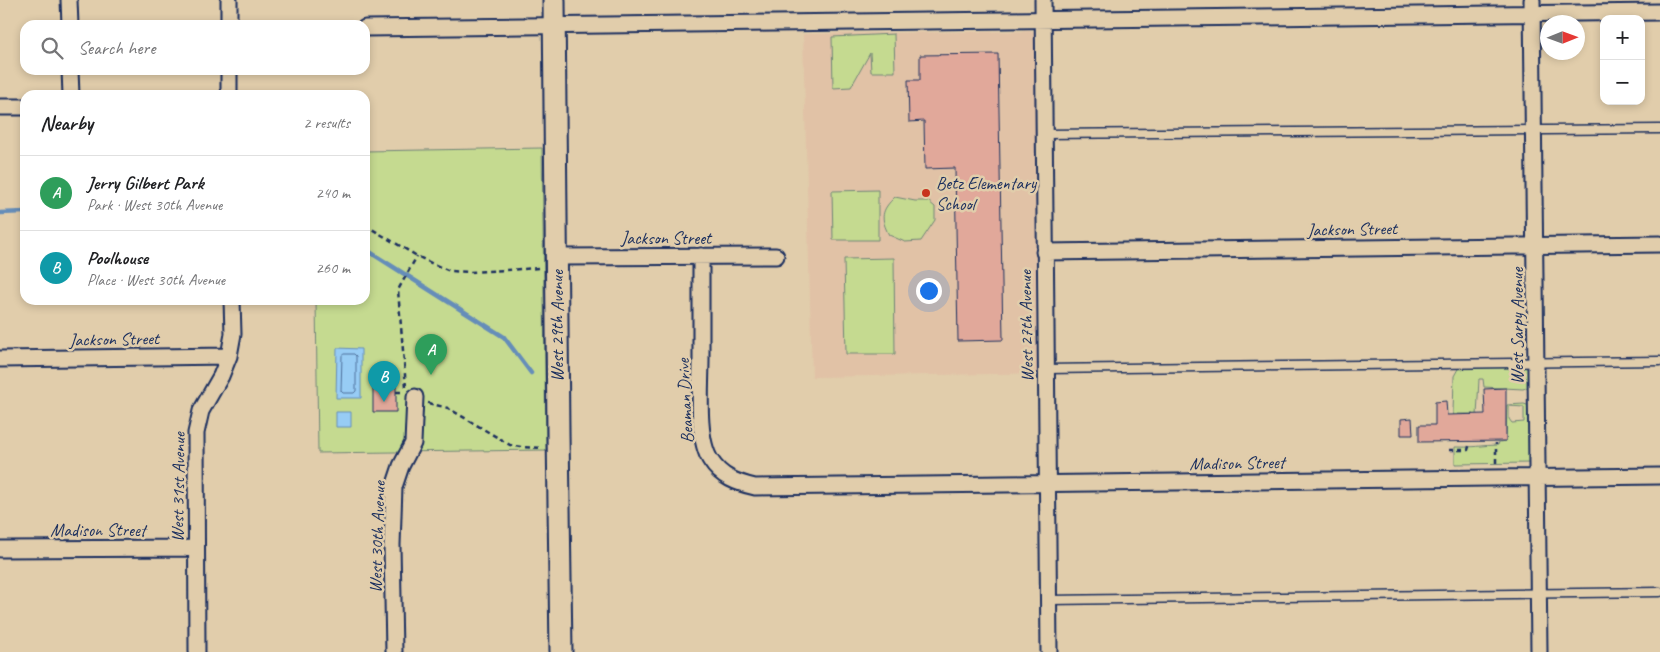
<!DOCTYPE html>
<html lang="en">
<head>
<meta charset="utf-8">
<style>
	:root { --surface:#fff; --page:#f6f6f6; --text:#202124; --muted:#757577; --line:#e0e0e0; --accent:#111827 }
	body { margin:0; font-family:Caveat,sans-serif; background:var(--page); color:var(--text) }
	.controls { position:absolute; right:15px; top:15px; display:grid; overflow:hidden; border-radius:10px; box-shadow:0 2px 8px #0003 }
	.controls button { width:45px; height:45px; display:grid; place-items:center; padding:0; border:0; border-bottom:1px solid var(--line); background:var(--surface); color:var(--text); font:25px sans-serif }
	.compass { position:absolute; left:1540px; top:15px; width:45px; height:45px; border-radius:50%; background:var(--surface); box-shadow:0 2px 8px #0003; rotate:89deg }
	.you { position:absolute; left:928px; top:290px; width:18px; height:18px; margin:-12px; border:4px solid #fff; border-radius:50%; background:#1a73e8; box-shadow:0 0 0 8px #1a73e833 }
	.badge { display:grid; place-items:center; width:32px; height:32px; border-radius:50%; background:var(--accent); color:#fff; font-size:16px; font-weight:700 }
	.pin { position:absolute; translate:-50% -41px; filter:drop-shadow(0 1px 2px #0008) }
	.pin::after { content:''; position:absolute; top:26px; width:18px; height:15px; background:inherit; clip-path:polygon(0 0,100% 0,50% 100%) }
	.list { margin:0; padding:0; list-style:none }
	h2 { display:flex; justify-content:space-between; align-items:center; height:65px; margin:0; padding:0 20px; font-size:21px }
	h2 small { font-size:16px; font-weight:400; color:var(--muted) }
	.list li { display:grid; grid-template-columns:32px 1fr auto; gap:15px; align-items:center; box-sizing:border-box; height:75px; padding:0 20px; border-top:1px solid var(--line) }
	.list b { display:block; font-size:19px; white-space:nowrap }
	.list p { margin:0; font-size:16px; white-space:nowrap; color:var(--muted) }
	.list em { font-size:16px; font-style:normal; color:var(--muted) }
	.icon { flex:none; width:28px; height:28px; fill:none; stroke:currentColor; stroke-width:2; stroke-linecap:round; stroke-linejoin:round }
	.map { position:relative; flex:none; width:1660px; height:652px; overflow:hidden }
	.search { position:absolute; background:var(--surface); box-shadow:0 2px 8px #0003; left:20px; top:20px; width:350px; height:55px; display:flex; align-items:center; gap:12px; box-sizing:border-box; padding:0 18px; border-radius:15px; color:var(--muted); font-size:19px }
	.panel { position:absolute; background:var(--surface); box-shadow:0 2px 8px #0003; left:20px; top:90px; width:350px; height:215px; border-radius:15px }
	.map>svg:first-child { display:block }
	.built { fill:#e1c2a6 }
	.green { fill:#c5da90; stroke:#708477; fill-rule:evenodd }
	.water { fill:#97ccf5; stroke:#658db9 }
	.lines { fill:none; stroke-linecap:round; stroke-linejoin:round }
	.shore { stroke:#4d6e9a; stroke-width:1 }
	.stream { stroke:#658db9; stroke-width:4.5 }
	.building { fill:#e1a89a; stroke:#1b2f5e }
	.lane-casing { stroke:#1b2f5e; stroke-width:11 }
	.street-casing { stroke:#1b2f5e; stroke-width:19 }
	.secondary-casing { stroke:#1b2f5e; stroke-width:25 }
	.path { stroke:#1b2f5e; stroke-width:2.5; stroke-dasharray:5 4; stroke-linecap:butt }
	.lane { stroke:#e1cdab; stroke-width:8 }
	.street { stroke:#e1cdab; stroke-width:15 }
	.secondary { stroke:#e1cdab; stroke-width:21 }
	.poi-dot { fill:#c8321e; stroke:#e1cdab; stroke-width:2 }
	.labels { text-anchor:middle; stroke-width:5; stroke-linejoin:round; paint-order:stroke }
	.poi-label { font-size:18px; fill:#1b2f5e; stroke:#e1cdab; text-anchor:start }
	.street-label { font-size:18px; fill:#1b2f5e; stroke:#e1cdab }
</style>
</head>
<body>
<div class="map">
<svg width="1660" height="652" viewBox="0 0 1660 652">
	<rect width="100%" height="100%" fill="#e1cdab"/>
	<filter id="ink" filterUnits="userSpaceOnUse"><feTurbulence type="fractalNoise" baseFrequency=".02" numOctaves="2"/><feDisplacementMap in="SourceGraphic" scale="10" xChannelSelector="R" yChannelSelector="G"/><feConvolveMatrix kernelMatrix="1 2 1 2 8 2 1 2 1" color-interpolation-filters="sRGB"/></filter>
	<g filter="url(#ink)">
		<path class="built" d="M1044,31L1046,373L812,377L803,34Z"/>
		<path class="green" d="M894,34L895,72H871L870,53L851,87L833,88L832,37Z
			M542,148L546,450L318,453L316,300H365V151Z
			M878,190V240H833L832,191Z
			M895,197L915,201H928L935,207V220L921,241L905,242L889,235C880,218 881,210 895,197Z
			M894,258L895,354H846L844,259Z
			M1528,365L1529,387L1523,389L1484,387L1483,379H1479L1477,416L1474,420V414H1458V421L1455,419L1453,413L1454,376L1459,367Z
			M1524,404L1530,406V463L1455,464V447C1469,448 1484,445 1498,445L1499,442L1506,441L1507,405ZM1509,406L1524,407V422L1512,423L1509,419Z"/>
		<path class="water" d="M337,348L361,349V398H336Z
			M336,412H351V427H336Z"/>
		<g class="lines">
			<path class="shore" d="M344,354H354L356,356V391L354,393H343L341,391L342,356Z"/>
			<path class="stream" d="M0,213L25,212
				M365,249L504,337L531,373"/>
		</g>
		<path class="building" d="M998,54L1003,340L958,341L955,168L925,169L924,121L909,122L908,80H920V55Z
			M373,373H396V412H373Z
			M1506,388V441L1419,442V425H1435V402L1446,401L1447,415L1485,414L1484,389Z
			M1412,418L1413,435H1401V419Z"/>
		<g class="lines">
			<defs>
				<path id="lane" d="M1044,134L1660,129
					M1046,369L1660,361
					M1049,600L1660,592"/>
				<path id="street" d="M69,0L70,25
					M229,0V25
					M1043,0L1049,652
					M1532,0L1539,652
					M365,28L1660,12
					M70,70L71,95
					M229,95V70
					M0,107H25
					M1044,252L1660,244
					M701,256C701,291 701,325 701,359C701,386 696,439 711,461C721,477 737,483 755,487L1660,476
					M557,257L776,256
					M0,359L229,356
					M0,549L196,548
					M197,652L196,433L201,411L221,376L229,356L233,334L232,300
					M394,652L392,545L394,487L401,466L413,443L415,397"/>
				<path id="secondary" d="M554,0L558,432L561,652"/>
			</defs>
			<use href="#lane" class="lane-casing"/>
			<use href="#street" class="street-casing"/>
			<use href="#secondary" class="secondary-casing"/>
			<path class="path" d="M365,225L417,256L433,264L450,271L469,272L540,268
				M406,387L398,290L417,256
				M396,392H402
				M428,403L448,408L510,445L521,447L542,448
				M1449,450H1468L1470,443
				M1496,463V443"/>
			<use href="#lane" class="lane"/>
			<use href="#street" class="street"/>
			<use href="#secondary" class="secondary"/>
		</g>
	</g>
	<circle class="poi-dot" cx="926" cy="193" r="5"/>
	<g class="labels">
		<g class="poi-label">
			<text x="936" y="189">Betz Elementary<tspan x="936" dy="21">School</tspan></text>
		</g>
		<g class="street-label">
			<text transform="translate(1352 229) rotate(-1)" y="6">Jackson Street</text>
			<text x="666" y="244">Jackson Street</text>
			<text transform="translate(557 326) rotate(-90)" y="6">West 29th Avenue</text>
			<text transform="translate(1026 326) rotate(-91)" y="6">West 27th Avenue</text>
			<text transform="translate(1517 326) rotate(-90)" y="6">West Sarpy Avenue</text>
			<text transform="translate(114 339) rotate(-1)" y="6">Jackson Street</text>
			<text transform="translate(685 401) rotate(-93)" y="6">Beaman Drive</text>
			<text transform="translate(1237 463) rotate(-1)" y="6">Madison Street</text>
			<text transform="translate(178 487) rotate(-89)" y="6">West 31st Avenue</text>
			<text x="98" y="536">Madison Street</text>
			<text transform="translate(377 537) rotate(-88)" y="6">West 30th Avenue</text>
		</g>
	</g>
</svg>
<div class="controls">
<button>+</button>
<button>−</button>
</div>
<svg class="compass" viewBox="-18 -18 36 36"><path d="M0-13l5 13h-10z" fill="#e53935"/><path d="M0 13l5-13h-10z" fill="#757577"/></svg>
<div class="you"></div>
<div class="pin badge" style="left:431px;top:375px;background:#2e9e5b">A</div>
<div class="pin badge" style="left:384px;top:402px;background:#0f9aa8">B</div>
<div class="search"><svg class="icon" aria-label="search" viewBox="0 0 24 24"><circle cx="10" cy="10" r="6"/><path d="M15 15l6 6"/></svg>Search here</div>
<section class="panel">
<h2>Nearby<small>2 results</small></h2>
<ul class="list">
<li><span class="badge" style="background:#2e9e5b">A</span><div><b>Jerry Gilbert Park</b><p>Park · West 30th Avenue</p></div><em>240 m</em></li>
<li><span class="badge" style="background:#0f9aa8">B</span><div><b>Poolhouse</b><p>Place · West 30th Avenue</p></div><em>260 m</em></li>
</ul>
</section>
</div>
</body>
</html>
